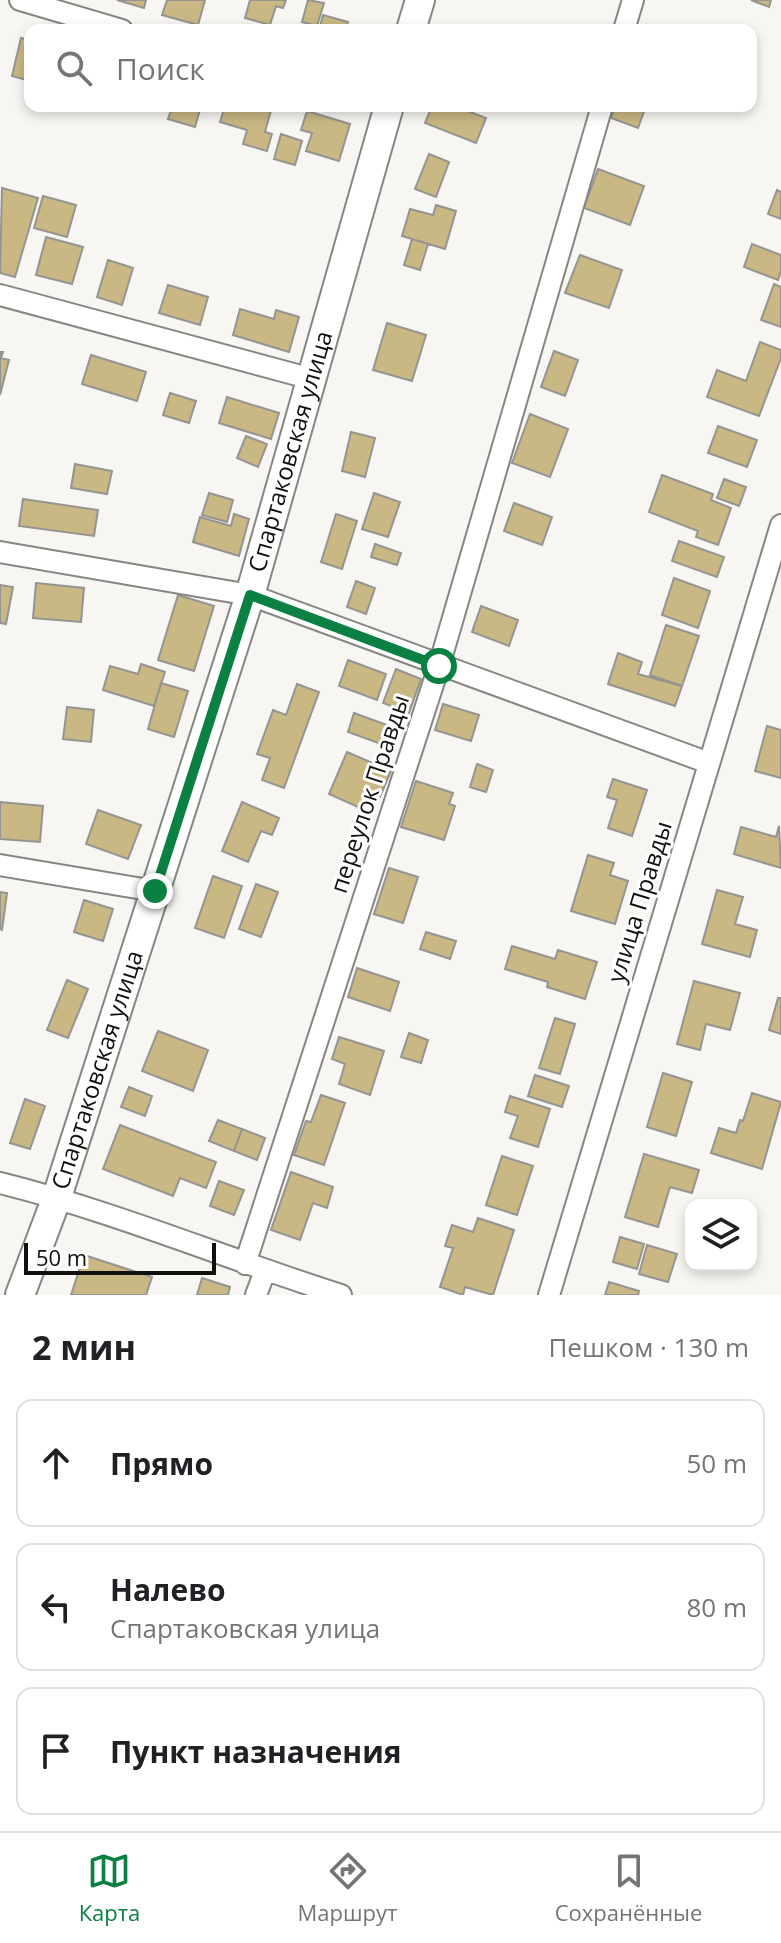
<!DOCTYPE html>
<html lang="ru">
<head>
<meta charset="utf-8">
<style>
	:root { --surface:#fff; --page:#f6f6f6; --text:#202124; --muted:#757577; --line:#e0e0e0; --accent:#0b8043 }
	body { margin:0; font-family:"Open Sans",sans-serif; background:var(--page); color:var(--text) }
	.controls { position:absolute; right:24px; bottom:24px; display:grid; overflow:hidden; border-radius:16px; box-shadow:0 4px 12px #0003 }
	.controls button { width:72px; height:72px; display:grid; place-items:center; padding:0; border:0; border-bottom:2px solid var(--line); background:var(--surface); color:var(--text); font:40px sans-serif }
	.scale { position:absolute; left:24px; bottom:20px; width:192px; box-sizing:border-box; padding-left:8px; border:4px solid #10100e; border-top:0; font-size:22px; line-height:28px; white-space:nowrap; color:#10100e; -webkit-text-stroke:6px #fff; paint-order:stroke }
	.stop { position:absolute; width:24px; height:24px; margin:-18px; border:6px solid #0b8043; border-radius:50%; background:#fff }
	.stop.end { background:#0b8043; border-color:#fff; box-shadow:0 2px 8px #0008 }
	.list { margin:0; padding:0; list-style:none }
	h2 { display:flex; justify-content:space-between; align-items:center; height:104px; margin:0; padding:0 32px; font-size:34px }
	h2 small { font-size:26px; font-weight:400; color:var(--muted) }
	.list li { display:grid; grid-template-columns:52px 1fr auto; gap:24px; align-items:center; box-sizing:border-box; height:128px; margin:0 16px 16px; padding:0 16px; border:2px solid var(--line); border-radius:16px }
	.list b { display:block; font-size:30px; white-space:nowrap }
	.list p { margin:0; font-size:26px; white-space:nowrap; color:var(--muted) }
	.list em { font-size:26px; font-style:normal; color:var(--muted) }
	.icon { flex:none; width:44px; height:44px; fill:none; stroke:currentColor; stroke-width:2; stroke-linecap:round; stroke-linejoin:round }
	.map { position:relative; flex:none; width:781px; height:1295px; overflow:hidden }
	.search { position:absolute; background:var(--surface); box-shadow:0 4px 12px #0003; left:24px; right:24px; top:24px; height:88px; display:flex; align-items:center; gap:20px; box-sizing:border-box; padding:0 28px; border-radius:16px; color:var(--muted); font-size:30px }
	.sheet { height:536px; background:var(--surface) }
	nav { display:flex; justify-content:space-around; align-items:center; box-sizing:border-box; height:112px; border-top:2px solid var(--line); background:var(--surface); font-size:22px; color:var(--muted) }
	nav a { display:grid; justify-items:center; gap:4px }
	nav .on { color:var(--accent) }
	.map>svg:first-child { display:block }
	.building { fill:#c9b883; stroke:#959490; stroke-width:2 }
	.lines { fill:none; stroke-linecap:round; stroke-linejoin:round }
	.street-casing { stroke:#878682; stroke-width:24 }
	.secondary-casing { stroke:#878682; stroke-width:32 }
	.street { stroke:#fff; stroke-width:20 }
	.secondary { stroke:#fff; stroke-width:28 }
	.route { stroke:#0b8043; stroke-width:10 }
	.labels { text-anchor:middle; stroke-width:6; stroke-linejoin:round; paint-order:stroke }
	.street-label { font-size:24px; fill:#10100e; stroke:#fff }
</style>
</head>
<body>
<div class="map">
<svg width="781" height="1295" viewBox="0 0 781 1295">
	<rect width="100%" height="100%" fill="#f8f6f2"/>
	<path class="building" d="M117,0H146L144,8Z
		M167,0H205L198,25L162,15Z
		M250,0H286L283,8L276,6L270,25L245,18Z
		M308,0L324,3L317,26L302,22Z
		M751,0H771L769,7Z
		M323,15L348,22L346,30H319Z
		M21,38L30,40V81L12,76Z
		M169,106H201L195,127L168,119L172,107Z
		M225,106L272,107L265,132L272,134L267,151L243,144L247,130L220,122Z
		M432,106H455L486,118L476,143L425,123Z
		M615,106H646L638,128L611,118Z
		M307,111L350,124L339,161L306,151L312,133L301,130Z
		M281,134L302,141L295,165L274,159Z
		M429,154L449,162L436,197L415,189Z
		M598,169L644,186L630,225L584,208Z
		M2,188L38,198L15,277L0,273Z
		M777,190L781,192V219L768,214Z
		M43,196L76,205L67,237L34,228Z
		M436,205L456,211L445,249L402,236L410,209L433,215Z
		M46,237L83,247L72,284L36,275Z
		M412,239L428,244L420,270L404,265Z
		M752,244L781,255V271L778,280L744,267Z
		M580,255L622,270L609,308L565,293Z
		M108,260L133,268L122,305L97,297Z
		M774,284L781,287V327L761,320Z
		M168,285L208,297L200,325L159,313Z
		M240,309L274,319L276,310L299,317L289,352L233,335Z
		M387,323L426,335L412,381L373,370Z
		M760,342L781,350V358L759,416L707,397L717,370L746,381Z
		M554,351L578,360L565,396L541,387Z
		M0,352H3L1,358L9,360L0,395Z
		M91,355L146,372L137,401L82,384Z
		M170,393L196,401L189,423L163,415Z
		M227,397L279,413L271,439L219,423Z
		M530,414L568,429L550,477L512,463Z
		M718,426L757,440L747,467L708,453Z
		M351,432L375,438L365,477L342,471Z
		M246,436L267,444L258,467L237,458Z
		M75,464L112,471L107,494L71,488Z
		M662,475L713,494L711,500L731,508L718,545L696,537L698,531L649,512Z
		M724,479L746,487L739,506L717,498Z
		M209,493L233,500L227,522L202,515Z
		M374,493L400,502L388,537L362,529Z
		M23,499L98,510L94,536L19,526Z
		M514,503L552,517L542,545L504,531Z
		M234,514L249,519L239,556L193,542L200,517L231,526Z
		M336,514L357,521L342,569L321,562Z
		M679,541L724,557L717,577L672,561Z
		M375,544L401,553L397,565L371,557Z
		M674,578L710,591L698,628L662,615Z
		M356,581L375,588L366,614L347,607Z
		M36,583L84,588L81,622L33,618Z
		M0,585L13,587L6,624L0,623Z
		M178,595L214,606L194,671L158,660Z
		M481,606L518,620L509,646L472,632Z
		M666,625L699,636L682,686L650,675Z
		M618,653L642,662L638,674L682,686L675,706L608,684Z
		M348,660L386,674L377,700L339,686Z
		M141,664L165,672L154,706L103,690L110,666L138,674Z
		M396,669L421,679L409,713L383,703Z
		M161,683L188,691L174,737L148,729Z
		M297,684L319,692L284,788L262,780L270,758L257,754L273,710L286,715Z
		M443,704L479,715L471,741L435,730Z
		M67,707L94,710L91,742L63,739Z
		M354,713L398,729L392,748L348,732Z
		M767,726L781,730V778L755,771Z
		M347,752L391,771L380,797L367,791L360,808L329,794Z
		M477,764L493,770L486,792L470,787Z
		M613,779L647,790L632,836L608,828L617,800L607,797Z
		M416,781L453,793L449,804L455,806L444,840L401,827Z
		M0,802L43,806L40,842L0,839Z
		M242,802L279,818L272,835L261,831L248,862L222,851Z
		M98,810L141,825L128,859L86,844Z
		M779,826L781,868L734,854L741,827L776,837Z
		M588,855L614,863L610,875L628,881L615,924L571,911Z
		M389,868L418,877L403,923L374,914Z
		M213,876L242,886L224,938L195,928Z
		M256,884L278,892L261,937L239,929Z
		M717,890L743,897L735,924L757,930L750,957L702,944Z
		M0,892L7,893L2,930L0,929Z
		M84,900L113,909L103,941L74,932Z
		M426,932L456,941L450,959L420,949Z
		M512,946L555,959L558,950L597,962L585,999L547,987L548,982L505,969Z
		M357,968L399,982L390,1011L348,997Z
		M67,980L88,989L68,1038L47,1030Z
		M694,981L740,993L730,1030L706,1024L700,1050L677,1044Z
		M778,998H781V1034L769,1030Z
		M555,1018L575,1024L560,1074L539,1068Z
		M158,1031L208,1050L193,1091L142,1071Z
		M409,1033L428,1040L421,1063L401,1057Z
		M339,1037L384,1051L370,1095L339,1084L345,1064L332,1059Z
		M663,1073L692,1082L676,1136L647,1127Z
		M535,1075L569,1086L562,1107L528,1096Z
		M129,1087L152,1096L145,1116L121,1107Z
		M752,1093L781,1102L762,1169L711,1153L719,1128L736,1133L740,1120L743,1121Z
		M321,1095L345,1103L324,1165L294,1155L306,1121L311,1122Z
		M510,1096L550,1109L538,1147L510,1138L518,1116L505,1112Z
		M25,1099L45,1106L30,1149L10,1143Z
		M218,1120L242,1129L234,1151L209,1141Z
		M120,1125L216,1162L206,1188L180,1178L173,1196L103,1169Z
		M242,1129L265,1138L257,1160L234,1151Z
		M644,1154L699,1170L692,1193L670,1187L658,1227L625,1217Z
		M502,1156L533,1166L517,1215L486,1205Z
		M291,1172L333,1187L327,1208L313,1203L300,1240L271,1230Z
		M219,1181L244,1190L234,1215L210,1206Z
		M478,1218L514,1230L493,1295L465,1287L463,1295L440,1287L453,1248L445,1246L452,1225L473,1232Z
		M620,1237L644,1244L637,1269L613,1262Z
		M647,1245L677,1254L668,1282L639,1274Z
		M84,1255L152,1277L146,1295H71Z
		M202,1278L230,1287L228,1295H197Z
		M609,1282L639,1291L638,1295H605Z"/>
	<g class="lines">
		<defs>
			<path id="street" d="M20,0L122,30
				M624,30L633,0
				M0,295L312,379
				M0,552L250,595L709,763
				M0,865L155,891
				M0,1183C116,1212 227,1259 341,1295
				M245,1264L439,666L602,106
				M256,1295L265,1271
				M549,1295L781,525"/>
			<g id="secondary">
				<path d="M411,30L420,0"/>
				<path id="s1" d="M20,1295L57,1197L250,595L389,106"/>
			</g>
		</defs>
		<use href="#street" class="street-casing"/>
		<use href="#secondary" class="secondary-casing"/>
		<use href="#street" class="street"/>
		<use href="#secondary" class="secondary"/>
	</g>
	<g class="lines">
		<path class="route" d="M155,891L250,595L439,666"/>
	</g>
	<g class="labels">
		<g class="street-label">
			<text dy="8" stroke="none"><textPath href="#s1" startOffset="886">Спартаковская улица</textPath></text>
			<text transform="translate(370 794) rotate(-72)" y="8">переулок Правды</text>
			<text transform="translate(640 902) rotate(-73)" y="8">улица Правды</text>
			<text dy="8" stroke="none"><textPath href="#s1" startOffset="238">Спартаковская улица</textPath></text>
		</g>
	</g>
</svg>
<div class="controls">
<button><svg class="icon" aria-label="layers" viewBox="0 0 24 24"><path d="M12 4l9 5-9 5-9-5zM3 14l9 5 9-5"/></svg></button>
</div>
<div class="scale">50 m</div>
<div class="stop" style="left:439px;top:666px"></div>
<div class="stop end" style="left:155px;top:891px"></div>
<div class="search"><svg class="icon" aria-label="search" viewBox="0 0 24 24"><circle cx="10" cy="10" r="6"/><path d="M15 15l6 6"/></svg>Поиск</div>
</div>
<section class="sheet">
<h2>2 мин<small>Пешком · 130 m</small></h2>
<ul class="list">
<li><svg class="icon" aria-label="ahead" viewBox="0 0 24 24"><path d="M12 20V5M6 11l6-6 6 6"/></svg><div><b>Прямо</b></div><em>50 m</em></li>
<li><svg class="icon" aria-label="left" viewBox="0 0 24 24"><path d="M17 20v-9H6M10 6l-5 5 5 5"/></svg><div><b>Налево</b><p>Спартаковская улица</p></div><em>80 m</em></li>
<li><svg class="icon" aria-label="arrive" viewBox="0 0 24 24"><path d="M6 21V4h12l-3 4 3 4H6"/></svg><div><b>Пункт назначения</b></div></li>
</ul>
</section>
<nav>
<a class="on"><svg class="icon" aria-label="map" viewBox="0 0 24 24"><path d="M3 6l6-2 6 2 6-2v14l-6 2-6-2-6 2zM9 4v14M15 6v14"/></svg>Карта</a>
<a><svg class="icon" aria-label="directions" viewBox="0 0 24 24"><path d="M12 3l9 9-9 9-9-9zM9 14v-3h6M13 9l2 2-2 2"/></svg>Маршрут</a>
<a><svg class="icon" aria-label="saved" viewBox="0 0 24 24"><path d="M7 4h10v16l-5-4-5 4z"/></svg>Сохранённые</a>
</nav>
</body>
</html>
